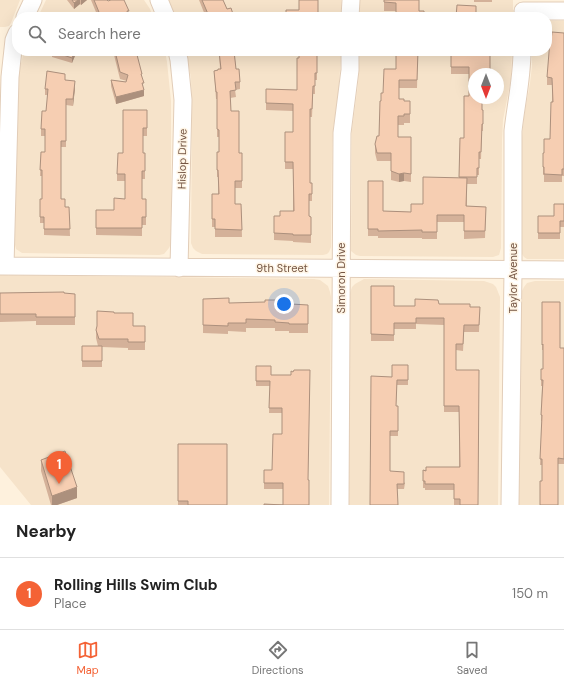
<!DOCTYPE html>
<html lang="en">
<head>
<meta charset="utf-8">
<style>
	:root { --surface:#fff; --page:#f6f6f6; --text:#222; --muted:#767676; --line:#e0e0e0; --accent:#f46235 }
	body { margin:0; font-family:"DM Sans",sans-serif; background:var(--page); color:var(--text) }
	.compass { position:absolute; left:468px; top:68px; width:36px; height:36px; border-radius:50%; background:var(--surface); box-shadow:0 4px 16px #0002; rotate:180deg }
	.you { position:absolute; left:284px; top:304px; width:14px; height:14px; margin:-10px; border:3px solid #fff; border-radius:50%; background:#1a73e8; box-shadow:0 0 0 6px #1a73e833 }
	.badge { display:grid; place-items:center; width:26px; height:26px; border-radius:50%; background:var(--accent); color:#fff; font-size:13px; font-weight:700 }
	.pin { position:absolute; translate:-50% -33px; filter:drop-shadow(0 1px 2px #0008) }
	.pin::after { content:''; position:absolute; top:21px; width:14px; height:12px; background:inherit; clip-path:polygon(0 0,100% 0,50% 100%) }
	.list { margin:0; padding:0; list-style:none }
	h2 { display:flex; justify-content:space-between; align-items:center; height:52px; margin:0; padding:0 16px; font-size:17px }
	h2 small { font-size:13px; font-weight:400; color:var(--muted) }
	.list li { display:grid; grid-template-columns:26px 1fr auto; gap:12px; align-items:center; box-sizing:border-box; height:72px; padding:0 16px; border-top:1px solid var(--line) }
	.list b { display:block; font-size:15px; white-space:nowrap }
	.list p { margin:0; font-size:13px; white-space:nowrap; color:var(--muted) }
	.list em { font-size:13px; font-style:normal; color:var(--muted) }
	.icon { flex:none; width:22px; height:22px; fill:none; stroke:currentColor; stroke-width:2; stroke-linecap:round; stroke-linejoin:round }
	.map { position:relative; flex:none; width:564px; height:505px; overflow:hidden }
	.search { position:absolute; background:var(--surface); box-shadow:0 4px 16px #0002; left:12px; right:12px; top:12px; height:44px; display:flex; align-items:center; gap:10px; box-sizing:border-box; padding:0 14px; border-radius:16px; color:var(--muted); font-size:15px }
	.sheet { height:124px; background:var(--surface) }
	nav { display:flex; justify-content:space-around; align-items:center; box-sizing:border-box; height:56px; border-top:1px solid var(--line); background:var(--surface); font-size:11px; color:var(--muted) }
	nav a { display:grid; justify-items:center; gap:2px }
	nav .on { color:var(--accent) }
	.map>svg:first-child { display:block }
	.residential { fill:#f6e3ca; fill-rule:evenodd }
	.lines { fill:none; stroke-linecap:round; stroke-linejoin:round }
	.minor-casing { stroke:#e2cdb8; stroke-width:19 }
	.minor { stroke:#fff; stroke-width:17 }
	.wall { fill:#d4b199 }
	.shaded-wall { fill:#ac907d }
	.building { fill:#f6ceb2; stroke:#ac907d }
	.labels { text-anchor:middle; stroke-width:3; stroke-linejoin:round; paint-order:stroke }
	.street-label { font-size:11px; fill:#755644; stroke:#fff5e5 }
</style>
</head>
<body>
<div class="map">
<svg width="564" height="505" viewBox="0 0 564 505">
	<rect width="100%" height="100%" fill="#fef1dd"/>
	<path class="residential" d="M0,0H20L11,23L9,26L5,27H0Z
		M46,0H144L150,9L153,17H38Z
		M167,0H341V17H175Z
		M360,0H513V17H360Z
		M547,21H564V259H527L524,257L522,254L521,250L522,138L524,117L530,83L532,66V51H547Z
		M24,51H165L167,62L171,101V244L169,248L164,254L159,255L22,253L16,249L15,245L16,102L18,76Z
		M186,51H341L339,87L333,130L332,149L331,247L329,252L327,254L323,255L202,254L196,251L193,248L191,243L192,116L191,78Z
		M360,51H512L511,79L503,120L502,141L501,248L499,255L493,257L360,256L356,255L351,251V248L352,130L358,85ZM474,74H498V98H474Z
		M0,275L314,279L320,280L328,286L330,292L331,297L329,505H31L0,467Z
		M364,279L484,281L493,284L496,287L500,297L498,505H347L349,296L352,287L355,284Z
		M535,281H564V505H518L520,295L524,287L527,283Z"/>
	<g class="lines">
		<defs>
			<path id="minor" d="M159,0L166,17
				M523,11H564
				M25,17L33,0
				M350,17L351,0
				M177,51L179,60L183,100L179,268
				M0,266L564,270
				M5,266L10,77L14,40L17,33
				M340,505L342,133L350,70V51
				M510,505L513,270V131C516,104 522,78 522,51"/>
		</defs>
		<use href="#minor" class="minor-casing"/>
		<use href="#minor" class="minor"/>
	</g>
	<path class="wall" d="M67,0H87L81,5L80,4L74,9Z
		M91,0H107L108,1L129,17H98Z
		M199,0H223L227,9L234,17H202V16L205,15Z
		M384,0H419L396,11H384Z
		M474,0H492V2H474Z
		M564,33V176H562V182H544V175H543V153H544L550,139L552,102V85H547V77L551,41Z
		M52,51H77L72,63L52,57Z
		M113,51H136L142,78L144,96L116,104L111,86V80L126,82L127,81L120,79Z
		M219,51H234L236,69L240,82V89L235,90L236,97L230,98L231,111L239,153H242V188H235V204H241L242,237H215V227H212V194H218V177H217V170L219,152V137H217V99H216L214,71L218,70L220,69Z
		M317,51V80H315V94H313L312,117H310V183H312V201H309V216L311,217V243L293,242V241L274,240V216H280L293,211V169H285V132H293V111L266,110V89L297,90L299,58Z
		M384,51H418L417,88H399V99L404,101H410V123H404V125H398V137H411V182L404,181L399,182L391,180V161H377L375,153V144L379,136L381,101L383,93L396,69V52H384Z
		M451,51H490L474,74L482,110H483V131H482L481,159H479V175H477V184H467V206L486,207L485,238L464,239V222H437V239H422V238H378V236H368V181L383,211L411,212L459,178L460,138H464L469,96V74H451Z
		M65,80L75,88L73,106L66,105V147H61V199L65,207H69L70,236L44,235V223H40V199H42V176H40L41,152H45V136H41V129L46,111L48,95H45V89Z
		M147,110V136H143V153H145V179H142V199H146V225H142V236L96,235V210H114L125,199V181H117V174L123,153Z
		M564,204V227H560V239H538V216H554Z
		M371,286L394,306H415L439,304L470,307H480L479,332H464L463,351L456,350V370H479L460,505H454V490H425V488H423V470L459,467V412H444V325L416,324V329H394V341H371Z
		M0,293L75,294V325H36V321L0,322Z
		M203,299L229,303L308,305V333H289V331H275V328H246V332L228,331V334L203,333Z
		M542,302L560,348H564V464H558L542,481V465H540L542,421H541L542,386H541V369H543V350H542Z
		M114,313L133,326H145V350H128V348L102,347V367H82V346H98L96,338V330Z
		M408,365V385H397L396,406H398V436H390V471L405,483L404,489H397L370,505L392,377Z
		M256,366L271,375H291L283,505V489H264V470H272L282,434V413H269L270,386H256Z
		M178,444L227,505H178Z
		M41,460L77,498L57,505H51L41,471Z"/>
	<path class="shaded-wall" d="M78,0H80V4L74,9V3Z
		M81,0H87L81,5Z
		M75,51H77L72,63V58Z
		M75,81V88L73,106V99Z
		M144,90V96L116,104V97Z
		M404,173V181L399,182V174Z
		M77,487V498L57,505H52V496Z"/>
	<path class="building" d="M72,0H78L74,3Z
		M94,0H107L108,1L111,0H124L129,11H127L129,17H101Z
		M202,0H223L227,9L231,8L234,17H203L202,16L208,14Z
		M299,0H318V15H320V17H286V10H299Z
		M384,0H419V11H424V17H396V3L384,2Z
		M457,5L476,6V17H456Z
		M552,32L564,33V169H562V175L544,174V167H543V153H544V139H550L551,102H553L552,78L547,77L550,40L551,41Z
		M52,51H75L72,58Z
		M115,51H136L142,74H141L144,83H142L144,90L116,97L111,80L126,82L128,75L120,72Z
		M219,51H234L236,69H239L240,82H235L236,90L230,91L231,111H239V153H242V181H235V204H241L242,230L215,229V219H212V194H219L218,170H217V152H219V130L217,129V92H216L214,71L218,70V69H221Z
		M299,51H317V73H315V86H313L312,109H310V183H312V194H309V216L311,217V235H293V234L274,233V216H280V211H294L293,162H285V132H293V104L266,103V89L297,90V58H299Z
		M396,51H418L417,80H399V99H404V101H410V114H404V116H398V137H411V174L404,173L399,174L391,171V153H377L375,144L377,136H379L380,101H381V93H383L384,69H396Z
		M451,51H490V74H474V98H482V110H483V124H482L481,152H479V168H477V177H459L460,138H464V96H469V67H451Z
		M47,71L65,74V80L75,81L73,99H66V141H61V199H65V207H69L70,229H44V217H40V199H42V170H40L41,152H45V129H41L42,111H46L48,89H45Z
		M123,110H147V128H143V153H145V171H142V199H146V217H142V228H96V210H114V198L125,199V174H117L118,153H123Z
		M423,177L467,178L466,206L486,207L485,231H464V215H437V232H422V230L378,231V229H368V181H383V211L411,212V204H423Z
		M554,204H564V221H560V233H538V216H554Z
		M371,286H394V306H415V299L438,300L439,304H470V307H480L479,325H464L463,344H456V370H479L478,505H460V499H454V484H425V481H423V470L426,471V467H460L459,406H444V318H416V323H394V335L371,334Z
		M64,292V293L75,294V317H36V314H0V293Z
		M229,298V303L265,302V300H277V299H291V304L308,305V324H289V323L275,322V320L246,319V323H228V326L203,325V299Z
		M542,302H560V348H564V459L558,458V505H540V481H542V459H540L542,415H541L543,380H541V369H543V344L542,345Z
		M97,311L114,312V313H133V326H145V342H128V339H99L96,330L97,326Z
		M82,346H102V361H82Z
		M392,365H408V380H397L396,406H398V431H390V471L404,472V484H397L398,505H370L371,376L392,377Z
		M256,366H271V375H291V371L293,372L294,370H310L308,480H309V505H264V504L283,505V483H264V470H272L273,434H282V408H269L270,381H256Z
		M178,444H227V505H188V501H178Z
		M65,451L77,487L52,496L41,460Z"/>
	<g class="labels">
		<g class="street-label">
			<text transform="translate(182 159) rotate(-89)" y="4">Hislop Drive</text>
			<text x="282" y="272">9th Street</text>
			<text transform="translate(341 278) rotate(-90)" y="4">Simoron Drive</text>
			<text transform="translate(513 278) rotate(-90)" y="4">Taylor Avenue</text>
		</g>
	</g>
</svg>
<svg class="compass" viewBox="-18 -18 36 36"><path d="M0-13l5 13h-10z" fill="#e53935"/><path d="M0 13l5-13h-10z" fill="#767676"/></svg>
<div class="you"></div>
<div class="pin badge" style="left:59px;top:484px">1</div>
<div class="search"><svg class="icon" aria-label="search" viewBox="0 0 24 24"><circle cx="10" cy="10" r="6"/><path d="M15 15l6 6"/></svg>Search here</div>
</div>
<section class="sheet">
<h2>Nearby<small></small></h2>
<ul class="list">
<li><span class="badge">1</span><div><b>Rolling Hills Swim Club</b><p>Place</p></div><em>150 m</em></li>
</ul>
</section>
<nav>
<a class="on"><svg class="icon" aria-label="map" viewBox="0 0 24 24"><path d="M3 6l6-2 6 2 6-2v14l-6 2-6-2-6 2zM9 4v14M15 6v14"/></svg>Map</a>
<a><svg class="icon" aria-label="directions" viewBox="0 0 24 24"><path d="M12 3l9 9-9 9-9-9zM9 14v-3h6M13 9l2 2-2 2"/></svg>Directions</a>
<a><svg class="icon" aria-label="saved" viewBox="0 0 24 24"><path d="M7 4h10v16l-5-4-5 4z"/></svg>Saved</a>
</nav>
</body>
</html>
